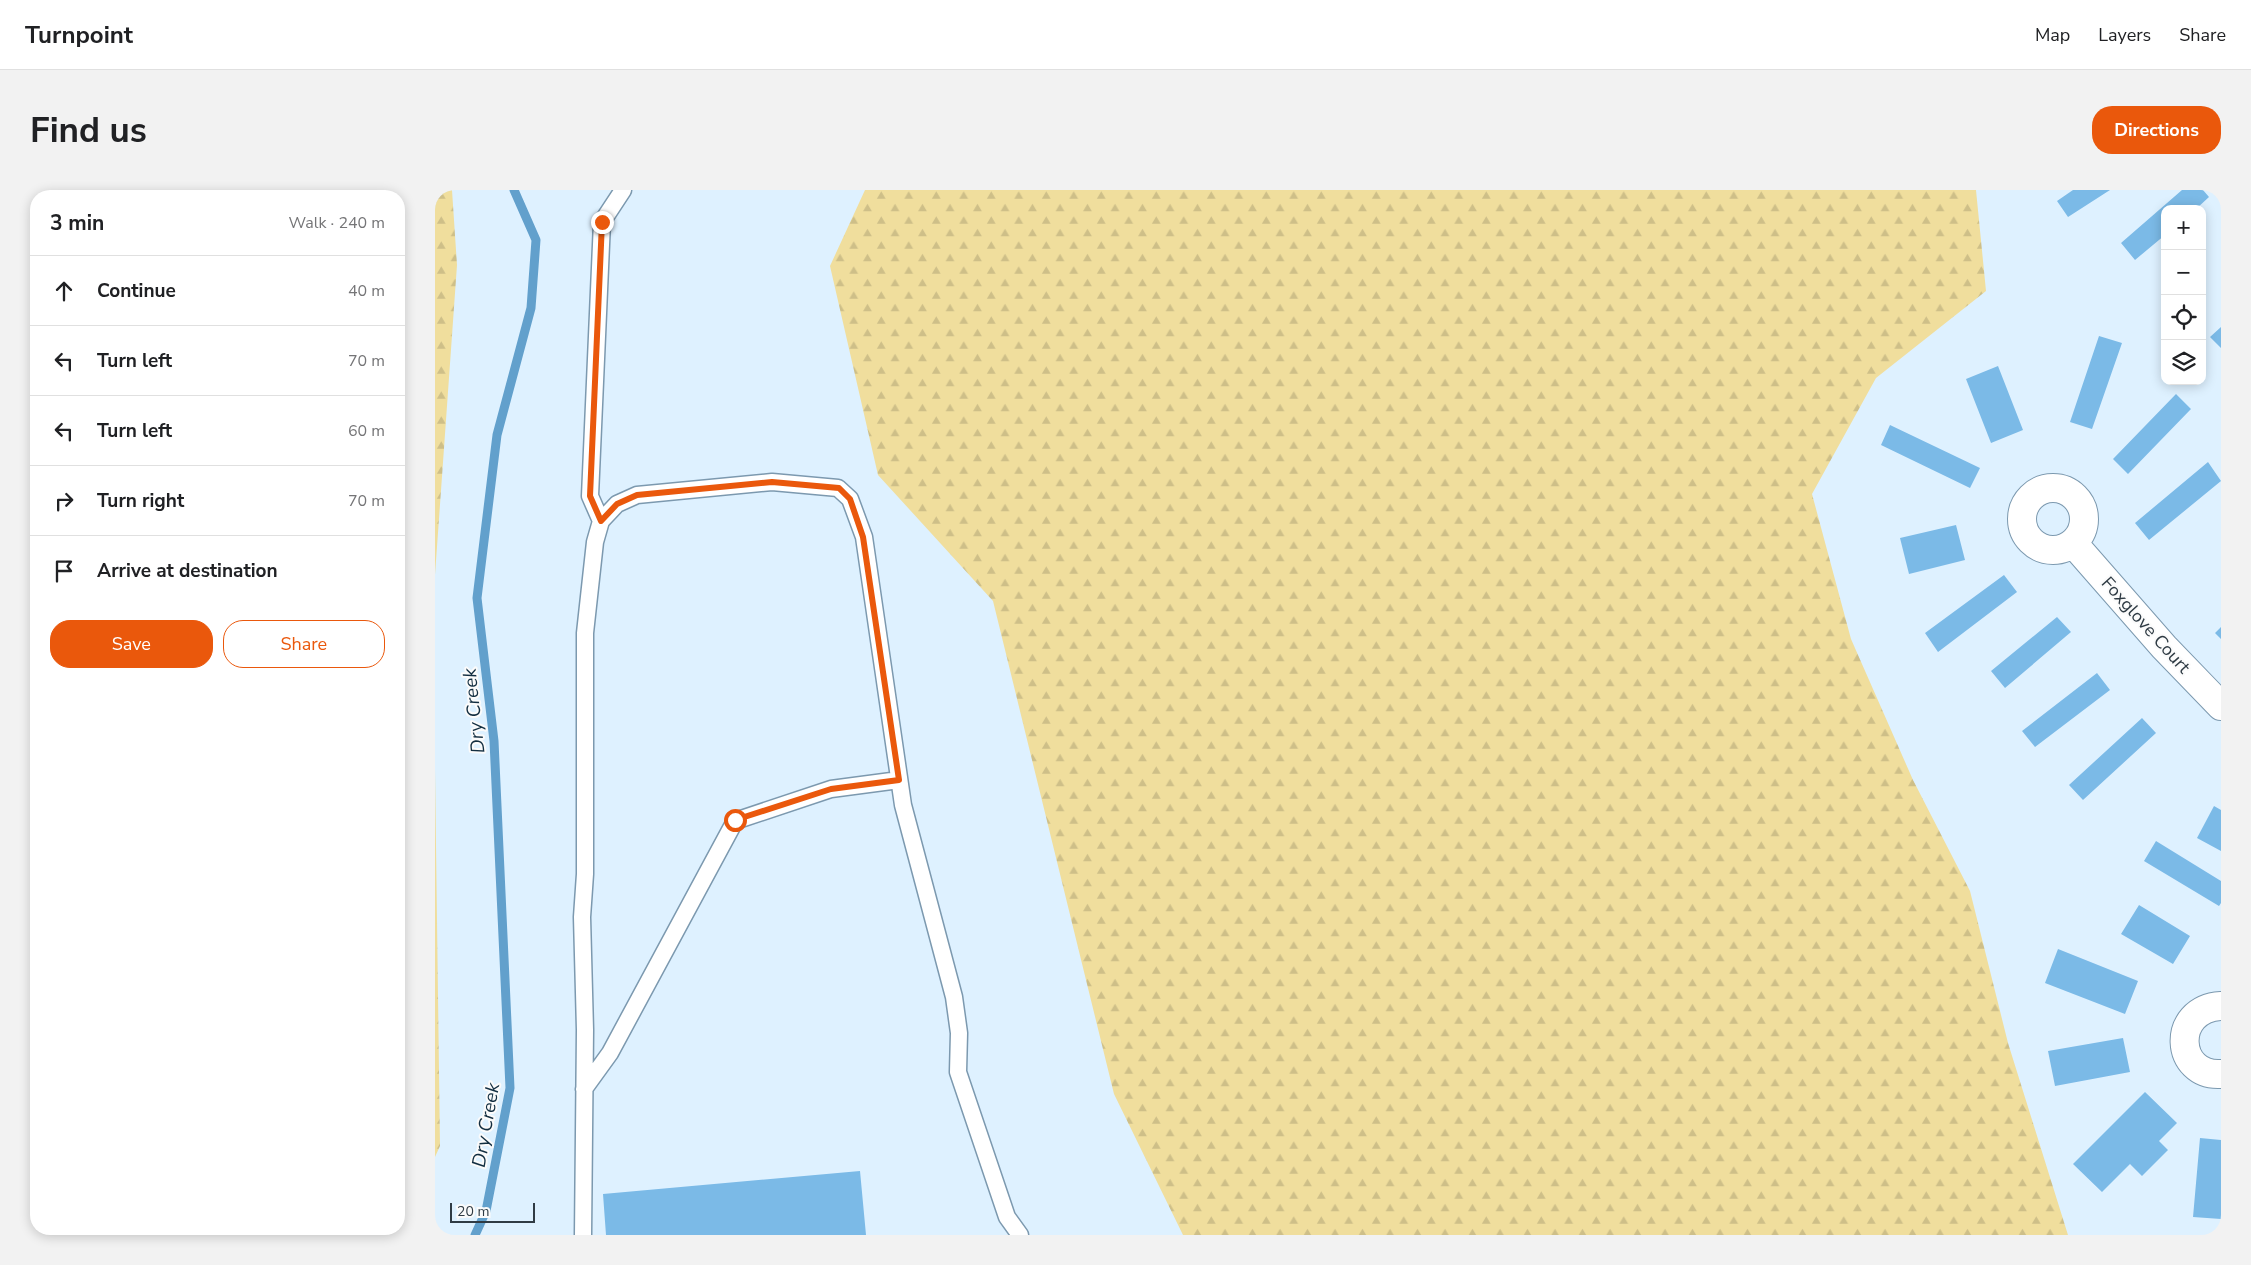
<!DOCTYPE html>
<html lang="en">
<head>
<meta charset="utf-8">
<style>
	:root { --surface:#fff; --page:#f2f2f2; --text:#202124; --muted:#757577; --line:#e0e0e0; --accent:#ea580c }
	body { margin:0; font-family:"Nunito Sans",sans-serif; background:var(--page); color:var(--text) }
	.controls { position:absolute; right:15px; top:15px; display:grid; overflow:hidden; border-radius:10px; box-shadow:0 2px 12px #0003 }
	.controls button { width:45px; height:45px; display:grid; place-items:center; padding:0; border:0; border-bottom:1px solid var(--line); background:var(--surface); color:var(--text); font:25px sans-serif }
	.scale { position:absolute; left:15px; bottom:12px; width:85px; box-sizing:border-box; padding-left:5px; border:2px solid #2f3b44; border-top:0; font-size:14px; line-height:18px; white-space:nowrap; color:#2f3b44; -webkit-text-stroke:4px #fbfbfb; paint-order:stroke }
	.stop { position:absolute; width:15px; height:15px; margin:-11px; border:4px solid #ea580c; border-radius:50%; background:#fff }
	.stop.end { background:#ea580c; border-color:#fff; box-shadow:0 1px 5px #0008 }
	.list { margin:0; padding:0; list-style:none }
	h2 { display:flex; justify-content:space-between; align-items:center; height:65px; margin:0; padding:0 20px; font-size:21px }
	h2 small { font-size:16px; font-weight:400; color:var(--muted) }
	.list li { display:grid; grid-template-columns:32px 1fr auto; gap:15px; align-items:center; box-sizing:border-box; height:70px; padding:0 20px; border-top:1px solid var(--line) }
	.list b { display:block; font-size:19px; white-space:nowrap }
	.list em { font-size:16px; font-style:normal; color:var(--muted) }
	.actions { display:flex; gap:10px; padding:15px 20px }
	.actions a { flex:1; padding:11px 0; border:1px solid var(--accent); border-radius:20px; text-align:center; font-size:18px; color:var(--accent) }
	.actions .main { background:var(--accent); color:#fff }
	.icon { flex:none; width:28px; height:28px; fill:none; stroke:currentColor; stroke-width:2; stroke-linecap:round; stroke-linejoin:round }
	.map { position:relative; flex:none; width:1786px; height:1045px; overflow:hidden; border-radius:20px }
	header { display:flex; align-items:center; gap:30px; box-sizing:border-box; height:70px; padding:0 25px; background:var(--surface); border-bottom:1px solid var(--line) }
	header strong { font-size:24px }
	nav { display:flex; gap:28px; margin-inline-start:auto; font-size:18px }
	.intro { display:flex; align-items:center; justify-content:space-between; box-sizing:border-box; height:120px; padding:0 30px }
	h1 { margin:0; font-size:35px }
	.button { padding:12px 22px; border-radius:20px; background:var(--accent); color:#fff; font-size:18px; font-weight:700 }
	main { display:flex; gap:30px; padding:0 30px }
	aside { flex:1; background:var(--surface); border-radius:20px; box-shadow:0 2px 12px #0003 }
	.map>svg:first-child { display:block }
	.forest { fill:url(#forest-firs) }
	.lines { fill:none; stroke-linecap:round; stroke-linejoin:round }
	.stream { stroke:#62a0cc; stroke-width:9 }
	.building { fill:#7bbae7 }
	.lane-casing { stroke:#7c99af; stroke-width:19 }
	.street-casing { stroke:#7c99af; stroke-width:30 }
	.lane { stroke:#fff; stroke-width:16 }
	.street { stroke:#fff; stroke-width:28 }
	.route { stroke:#ea580c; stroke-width:6 }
	.labels { text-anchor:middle; stroke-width:4; stroke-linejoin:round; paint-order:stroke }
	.street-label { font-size:18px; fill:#2f3b44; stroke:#fbfbfb }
	.water-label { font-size:19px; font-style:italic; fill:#122e41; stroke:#fbfbfb }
</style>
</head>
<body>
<header>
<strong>Turnpoint</strong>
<nav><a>Map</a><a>Layers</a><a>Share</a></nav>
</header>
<div class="intro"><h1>Find us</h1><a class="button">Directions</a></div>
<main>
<aside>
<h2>3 min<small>Walk · 240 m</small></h2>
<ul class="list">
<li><svg class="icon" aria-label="ahead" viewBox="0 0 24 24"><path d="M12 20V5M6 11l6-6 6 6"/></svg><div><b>Continue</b></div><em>40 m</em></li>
<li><svg class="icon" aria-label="left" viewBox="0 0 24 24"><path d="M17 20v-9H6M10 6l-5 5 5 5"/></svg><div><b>Turn left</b></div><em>70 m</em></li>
<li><svg class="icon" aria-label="left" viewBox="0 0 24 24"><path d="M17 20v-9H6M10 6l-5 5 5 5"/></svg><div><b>Turn left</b></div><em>60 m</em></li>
<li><svg class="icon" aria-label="right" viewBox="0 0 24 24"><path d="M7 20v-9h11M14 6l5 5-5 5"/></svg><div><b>Turn right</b></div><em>70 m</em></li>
<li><svg class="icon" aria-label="arrive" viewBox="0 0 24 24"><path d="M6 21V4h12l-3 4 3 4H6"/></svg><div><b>Arrive at destination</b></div></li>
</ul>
<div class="actions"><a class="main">Save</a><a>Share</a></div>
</aside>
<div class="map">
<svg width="1786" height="1045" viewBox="0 0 1786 1045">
	<defs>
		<pattern id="forest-firs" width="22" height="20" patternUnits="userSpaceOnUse" patternTransform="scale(1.25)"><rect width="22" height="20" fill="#f0de9d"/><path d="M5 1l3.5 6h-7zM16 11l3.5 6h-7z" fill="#cebf88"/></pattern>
	</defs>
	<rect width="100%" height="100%" fill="#def1ff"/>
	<path class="forest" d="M0,0H17L22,75L0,385Z
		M430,0H1541L1551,101L1441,188L1377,304L1416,449L1478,590L1535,701L1573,853L1633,1045H748L679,904L558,411L443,285L395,76Z
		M0,579L5,956L0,967Z"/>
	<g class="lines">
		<path class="stream" d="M40,1045L51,1021L75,898L59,551L42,408L62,245L96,118L101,50L79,0"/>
	</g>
	<path class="building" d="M1638,0H1675L1633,27L1622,11Z
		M1747,0H1768L1774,7L1761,19H1730V45L1700,70L1686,53Z
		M1786,137V158L1775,147Z
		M1664,146L1687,153L1657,239L1635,232Z
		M1563,176L1588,240L1556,253L1531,189Z
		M1741,204L1756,219L1693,284L1678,269Z
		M1455,235L1545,278L1535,298L1446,255Z
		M1773,272L1786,291L1714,350L1700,333Z
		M1521,335L1530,370L1474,384L1465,348Z
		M1569,385L1582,402L1503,462L1490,443Z
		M1622,427L1636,442L1570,498L1556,481Z
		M1786,437V449L1780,443Z
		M1662,483L1675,500L1600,557L1587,541Z
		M1707,528L1721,543L1648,610L1634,595Z
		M1779,616L1786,620V661L1762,648Z
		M1721,651L1786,691V713L1784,716L1709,671Z
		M1704,715L1755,746L1738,774L1686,744Z
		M1623,759L1703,791L1690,824L1610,793Z
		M1688,848L1695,882L1620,896L1613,861Z
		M1710,902L1742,933L1724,951L1733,960L1707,986L1695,974L1667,1002L1638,974Z
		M1765,948L1786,950V1029L1758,1027Z
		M425,981L431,1045H171L168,1004Z"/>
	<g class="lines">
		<defs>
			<path id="lane" d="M166,331L155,306L167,32L188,0
				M149,899L175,863L300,631L396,599L464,590
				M148,1045L150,840L147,727L150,684V443L160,352L166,331L182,314L202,305L337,292L403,298L415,309L429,347L468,615L519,807L524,843L523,882L572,1027L585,1045"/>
			<path id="street" d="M1587 329a31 31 0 1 1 62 0a31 31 0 1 1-62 0Z
				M1638,353L1729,457L1786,516
				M1786,816C1735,819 1740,887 1786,884"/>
		</defs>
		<use href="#lane" class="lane-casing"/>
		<use href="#street" class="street-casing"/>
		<use href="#lane" class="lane"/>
		<use href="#street" class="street"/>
	</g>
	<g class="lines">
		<path class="route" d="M167,32L155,306L166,331L182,314L202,305L337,292L404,298L415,309L428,347L464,590L396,599L300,630"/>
	</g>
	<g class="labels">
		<g class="street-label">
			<text transform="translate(1711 435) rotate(48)" y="6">Foxglove Court</text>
		</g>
		<g class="water-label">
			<text transform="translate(38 521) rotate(-96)" y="7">Dry Creek</text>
			<text transform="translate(50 935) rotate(-80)" y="7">Dry Creek</text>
		</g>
	</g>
</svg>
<div class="controls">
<button>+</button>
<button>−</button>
<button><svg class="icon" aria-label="locate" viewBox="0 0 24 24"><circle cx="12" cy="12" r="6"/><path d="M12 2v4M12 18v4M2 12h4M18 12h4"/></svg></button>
<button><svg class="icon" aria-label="layers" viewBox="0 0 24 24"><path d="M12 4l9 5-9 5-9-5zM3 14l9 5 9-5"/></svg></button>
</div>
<div class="scale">20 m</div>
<div class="stop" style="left:300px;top:630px"></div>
<div class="stop end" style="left:167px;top:32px"></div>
</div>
</main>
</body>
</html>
